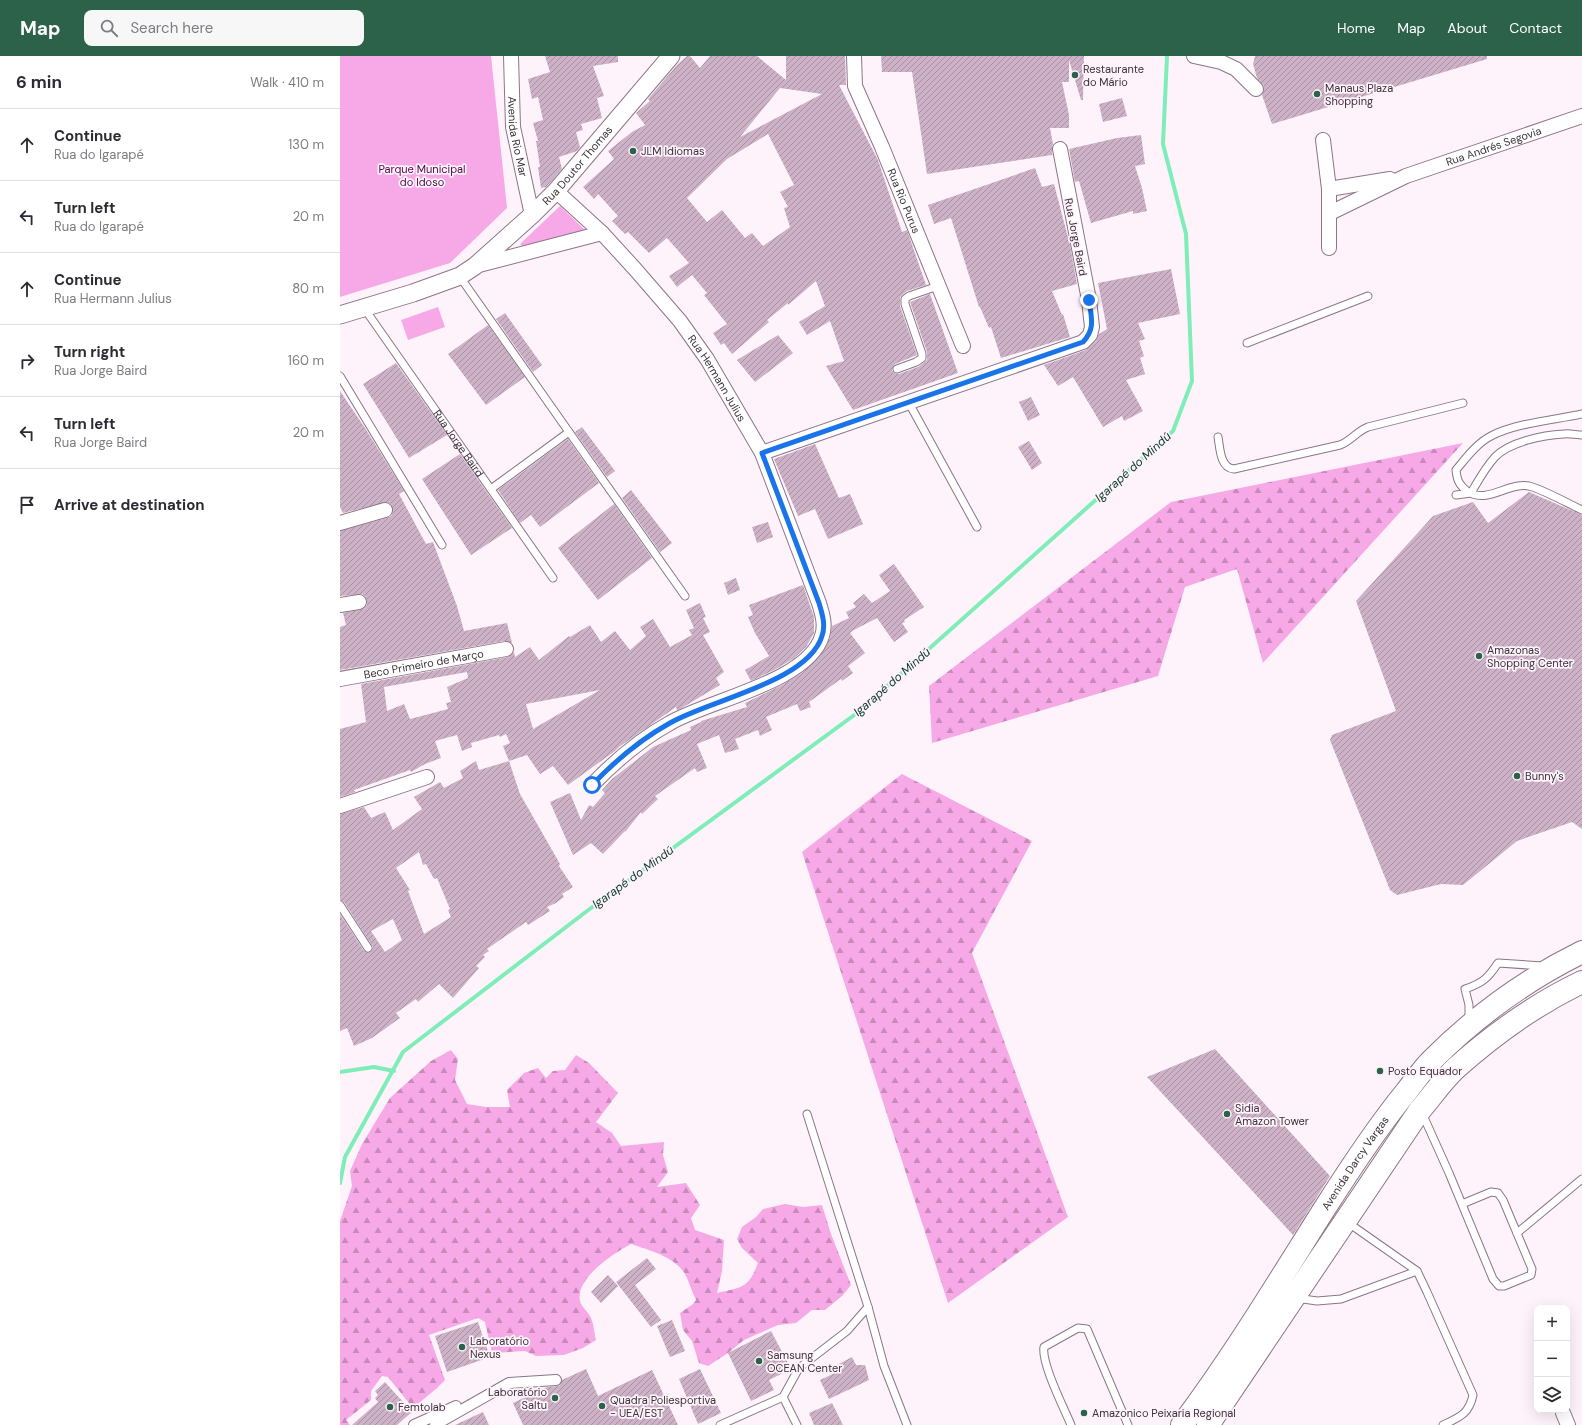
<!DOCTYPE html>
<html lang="en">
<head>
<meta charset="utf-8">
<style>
	:root { --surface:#fff; --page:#f7f7f7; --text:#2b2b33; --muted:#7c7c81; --line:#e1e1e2; --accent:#2c6249 }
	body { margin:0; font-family:"DM Sans",sans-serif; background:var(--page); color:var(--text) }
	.controls { position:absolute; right:12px; bottom:12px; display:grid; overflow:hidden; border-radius:8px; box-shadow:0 4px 16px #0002 }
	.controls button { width:36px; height:36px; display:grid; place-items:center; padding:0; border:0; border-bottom:1px solid var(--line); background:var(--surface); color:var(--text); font:20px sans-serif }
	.stop { position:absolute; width:12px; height:12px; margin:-9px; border:3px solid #1a73e8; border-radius:50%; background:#fff }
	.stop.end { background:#1a73e8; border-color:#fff; box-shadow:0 1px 4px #0008 }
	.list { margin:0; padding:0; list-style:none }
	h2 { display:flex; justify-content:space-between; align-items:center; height:52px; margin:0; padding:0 16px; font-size:17px }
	h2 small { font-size:13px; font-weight:400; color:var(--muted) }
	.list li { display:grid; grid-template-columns:26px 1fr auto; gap:12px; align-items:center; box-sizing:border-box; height:72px; padding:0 16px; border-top:1px solid var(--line) }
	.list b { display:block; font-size:15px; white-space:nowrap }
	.list p { margin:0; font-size:13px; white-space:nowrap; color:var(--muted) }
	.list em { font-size:13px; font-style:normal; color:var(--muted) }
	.icon { flex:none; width:22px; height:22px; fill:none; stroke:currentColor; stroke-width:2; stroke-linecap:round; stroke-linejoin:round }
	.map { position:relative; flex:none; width:1242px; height:1369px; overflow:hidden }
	header { display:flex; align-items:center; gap:24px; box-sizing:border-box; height:56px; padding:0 20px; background:var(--accent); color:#fff }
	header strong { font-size:19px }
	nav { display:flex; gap:22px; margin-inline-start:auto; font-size:14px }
	.search { width:280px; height:36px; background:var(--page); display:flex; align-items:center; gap:10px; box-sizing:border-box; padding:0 14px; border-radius:8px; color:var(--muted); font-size:15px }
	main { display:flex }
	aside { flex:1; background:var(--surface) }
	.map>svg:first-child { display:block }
	.forest { fill:url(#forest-firs) }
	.park { fill:#f6a9e6 }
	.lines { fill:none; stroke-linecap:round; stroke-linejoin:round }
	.stream { stroke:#7eedb7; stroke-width:4 }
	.building { fill:url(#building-hatch); fill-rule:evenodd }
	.service-casing { stroke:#8d7487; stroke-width:9 }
	.pedestrian-casing { stroke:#8d7487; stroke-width:12 }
	.minor-casing { stroke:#8d7487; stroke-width:16 }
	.tertiary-casing { stroke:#8d7487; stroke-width:19 }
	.primary-casing { stroke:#8d7487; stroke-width:24 }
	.service { stroke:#fff; stroke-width:7 }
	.pedestrian { stroke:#fff; stroke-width:10 }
	.minor { stroke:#fff; stroke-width:14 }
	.tertiary { stroke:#fff; stroke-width:17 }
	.primary { stroke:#fff; stroke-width:22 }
	.route { stroke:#1a73e8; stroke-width:5 }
	.poi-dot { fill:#2c6249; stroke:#fef3fb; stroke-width:1.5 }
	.labels { text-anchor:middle; stroke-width:3.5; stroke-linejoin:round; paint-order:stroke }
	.poi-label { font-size:11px; fill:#3c313a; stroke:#fef3fb; text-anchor:start }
	.street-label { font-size:11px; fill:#3c313a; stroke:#fef3fb }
	.park-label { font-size:11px; fill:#510748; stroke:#fef3fb }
	.water-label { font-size:12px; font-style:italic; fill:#083a26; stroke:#fef3fb }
</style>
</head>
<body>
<header>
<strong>Map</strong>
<div class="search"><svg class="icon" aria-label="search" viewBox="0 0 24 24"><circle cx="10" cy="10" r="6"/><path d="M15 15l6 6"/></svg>Search here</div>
<nav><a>Home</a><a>Map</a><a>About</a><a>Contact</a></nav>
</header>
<main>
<aside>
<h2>6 min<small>Walk · 410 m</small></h2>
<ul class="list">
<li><svg class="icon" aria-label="ahead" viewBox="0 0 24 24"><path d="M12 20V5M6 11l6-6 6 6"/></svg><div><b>Continue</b><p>Rua do Igarapé</p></div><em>130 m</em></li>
<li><svg class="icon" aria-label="left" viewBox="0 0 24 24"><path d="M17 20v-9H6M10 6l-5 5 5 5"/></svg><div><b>Turn left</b><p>Rua do Igarapé</p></div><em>20 m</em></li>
<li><svg class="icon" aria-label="ahead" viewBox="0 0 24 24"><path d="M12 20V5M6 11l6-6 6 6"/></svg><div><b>Continue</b><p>Rua Hermann Julius</p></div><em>80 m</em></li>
<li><svg class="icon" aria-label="right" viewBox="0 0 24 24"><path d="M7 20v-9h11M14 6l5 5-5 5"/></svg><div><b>Turn right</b><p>Rua Jorge Baird</p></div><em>160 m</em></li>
<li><svg class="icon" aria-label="left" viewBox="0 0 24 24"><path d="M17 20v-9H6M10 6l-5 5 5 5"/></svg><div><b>Turn left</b><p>Rua Jorge Baird</p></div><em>20 m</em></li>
<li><svg class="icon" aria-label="arrive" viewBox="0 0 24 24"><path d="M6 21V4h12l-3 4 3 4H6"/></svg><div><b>Arrive at destination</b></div></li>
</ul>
</aside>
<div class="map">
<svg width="1242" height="1369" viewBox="0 0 1242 1369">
	<defs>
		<pattern id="forest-firs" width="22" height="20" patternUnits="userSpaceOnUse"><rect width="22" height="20" fill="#f6a9e6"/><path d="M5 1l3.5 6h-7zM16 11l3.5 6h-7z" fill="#c88abb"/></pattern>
		<pattern id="building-hatch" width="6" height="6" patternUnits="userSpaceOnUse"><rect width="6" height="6" fill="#cdb2c7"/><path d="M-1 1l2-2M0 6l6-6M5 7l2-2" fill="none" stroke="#a891a3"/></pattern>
	</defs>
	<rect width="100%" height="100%" fill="#fef3fb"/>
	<path class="forest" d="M1123,387L923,607L897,513L845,531L818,620L592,687L589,630L831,446Z
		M562,718L692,785L632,897L728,1161L608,1247L462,796Z
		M111,994L118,1003L115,1024L127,1048L146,1051H170L167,1034L184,1017L198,1012L206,1022L213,1015L225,1014L236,999L249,1007L278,1037L256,1066L272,1077L281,1090L324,1086L323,1099L328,1116L317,1131L346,1127L360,1149L351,1162L355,1174L384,1184L382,1215L377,1237C402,1231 408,1233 418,1207L402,1192L397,1183L402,1171L416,1161L423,1153L445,1148L463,1151L482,1149L491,1178L511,1229L502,1240L485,1254H472L456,1267L438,1269L404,1284L388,1297L368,1310L359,1307L352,1285L343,1274L340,1257L353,1248L356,1244C352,1236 349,1226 345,1218C335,1201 309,1194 291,1188C274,1197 235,1222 240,1245C241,1250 247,1255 250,1260C254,1267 254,1277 256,1284L243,1292L224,1299L196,1300L185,1295L152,1297L145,1266L138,1262L89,1279L105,1324L97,1332L73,1352L48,1321L42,1320L31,1335V1344L6,1364L10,1369H0V1165L12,1130L10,1115L22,1088L50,1042L91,1005Z"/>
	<path class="park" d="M0,0H151L167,152L110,207L0,241Z
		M220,150L246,175L185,193L180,188Z
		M98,251L105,271L68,284L61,264Z"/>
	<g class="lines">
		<path class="stream" d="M0,1016L34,1011L54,1015
			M0,1127L5,1101L63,996L247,855L517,657L833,375L852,325L846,178L823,88L827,0"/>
	</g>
	<path class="building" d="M205,0H278V6L253,10L264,40L257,42L262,62L241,68L243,74L236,76L240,91L237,95L219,101L222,113L206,131L201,132L198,111H200L196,85H198L193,67L203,64L198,41L192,43L188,23L210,16Z
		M347,0H350L360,12L370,0H417L446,24V0H505L506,29H499L538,104L562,176L567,174L586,229L567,235L560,241V250L577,299L555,308L552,314L554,317L559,318L578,311L587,304V296L570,246L590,238L618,317L513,354L486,310L504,305L490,265L467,279L459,266L485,250L476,225L448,249V247L427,264L429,266L392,298L384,287L381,289L373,277L387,268L364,239L367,237L352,219L337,231L329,220L349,207L327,182L309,197L288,176L285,178L272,165L278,160L258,138L254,143L243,131L274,103L268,95L292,76L305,69L296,57L310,45L308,43L337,9ZM440,32L482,38L400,81ZM428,78L454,129L440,136L448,151L444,152L450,171L423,190L412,177L405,182L382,154L367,166L347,142L387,103Z
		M541,0H744L743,44H741L729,4V26H722L729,59V72H710L713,88L712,91V99L587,118L572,16H542Z
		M915,0H1147V3L932,68L922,39L924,30L917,22L913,8Z
		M782,42L787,60L763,66L759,48Z
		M801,79L805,108L795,110L802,132L807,155L793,158V155L751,167L739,125L735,126L729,93L777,82Z
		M695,112L702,131L714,128L730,189L737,228L712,235L722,259L723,258L730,281L661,302L651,271L649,272L640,251H639L611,162L594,168L588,149Z
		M831,213L840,258L798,267L805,283L799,285L804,300L800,302L805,318L786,324L803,355L784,365L782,360L763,371L733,321L718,330L704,309L746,294L756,285L759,278L767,273L758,227Z
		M165,257L202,309L193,316L156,263Z
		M148,269L185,321L146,349L108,298Z
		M438,279L453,297L415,326L397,304Z
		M56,307L107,379L69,402L23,328Z
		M0,335L25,372L64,435L59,438L86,488L93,486L117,550L124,575L167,567L172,587L164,585L0,614V571L6,569L3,557L24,553L27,549V545L25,540L22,538L0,540V475L47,462L51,460L53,456L51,448L47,446L3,457L0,451Z
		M691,341L700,359L688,365L679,346Z
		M242,371L275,415L267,421L235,376Z
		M228,383L259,427L200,471L191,459L180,467L158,434Z
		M689,385L702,407L692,414L678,391Z
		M475,388L499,442L510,438L523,468L488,483L475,453L458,460L434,403Z
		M120,398L172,472L131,499L82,423Z
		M291,434L332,487L320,496L282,442Z
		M1189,436L1242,459V773L1232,766L1177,785L1123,829L1101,828L1057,839L1050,834L990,684L992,679L1056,655L1016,545L1093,460L1133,446L1148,467Z
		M274,448L312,502L258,544L218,492Z
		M428,466L433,481L417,487L412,471Z
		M554,508L584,551L564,564L565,566L562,567L568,576L554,586L537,562L514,574L510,577L525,597L508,610L513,617L502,625L501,623L469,646L471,651L460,655L457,648L426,661L432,674L420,680L418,674L395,683L399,693L385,697L379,679L357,688L367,712L357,716L355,712L315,740L318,743L302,758L301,756L285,776V775L263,798L251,787L233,799L210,746L230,737L241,764L249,749L253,751L265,737L262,734L272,723L313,691L351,674L350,671L361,666V665L407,651L405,647L442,629L462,617L480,600L490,582L492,570L509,562L506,556L516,551L513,547L524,538L532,547L550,535L539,519Z
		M396,522L400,534L388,539L384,527Z
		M463,529L474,561V577L466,591L453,603L434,614L411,625L405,614L429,600L415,577L408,561L413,559L409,549Z
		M360,547L366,561L363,562L370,576L363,579L384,616L376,622L380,629L340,653L337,654L336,651L279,691L275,695L228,729L213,710L200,718L187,699L169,705L163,690L170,687L166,678L160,681L159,679L131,687L132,691L122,695L117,679L95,685L101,702L85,708L71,716L70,714L14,734L15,736L0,741V673L26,666L21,628L168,601L174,596L175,601L190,591L199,604L229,580L230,581L250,569L261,586L275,575L290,594L306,580L300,571L313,563L330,591L352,579L349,574L354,572L346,554ZM127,616L128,622L107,631L111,646L106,647L108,653L70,663L64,648L47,655L44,631ZM260,634L193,673L186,648Z
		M136,705L139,714L169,705L180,738L220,808L219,810L233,831L222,838L224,841L216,847L207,851L210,855L188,869L186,866L147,893L149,895L143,899L145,901L136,910L139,912L113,942L99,928L78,946L76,943L56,957L60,962L32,982L14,990L7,972L0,975V858L24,895L30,896L33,891L4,846L0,844V758L24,751L31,762L45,756L53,774L82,753L74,741L100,726L104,732L123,722L120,715ZM79,796L83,809L86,808L94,823L97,822L110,853L108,854L111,861L84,878L68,835L70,834L56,812ZM53,863L62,884L45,896L31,875Z
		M875,993L990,1120L953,1179L807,1021Z
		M307,1202L316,1213L295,1229L321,1264L311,1271L276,1226Z
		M268,1219L278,1230L261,1247L251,1236Z
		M332,1264L345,1295L330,1301L317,1270Z
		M138,1266L150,1301L107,1316L95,1280Z
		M431,1275L451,1313L429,1324L434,1334L411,1345L388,1297Z
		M512,1301L516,1309H525L529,1324L489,1343L480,1324L499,1315L497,1309Z
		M246,1313L258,1340L312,1314L338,1369H183L173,1347L207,1331L219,1330L222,1324Z
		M360,1313L381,1357L358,1368L339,1323Z
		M45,1326L72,1356L57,1369H12L38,1346L35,1342L38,1339L35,1335Z
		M492,1347L503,1369H474L469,1357Z
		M143,1356L149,1369H115Z"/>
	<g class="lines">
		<defs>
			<g id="service">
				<path d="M120,221L229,376L151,433"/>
				<path id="s1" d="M24,252L213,522"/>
				<path d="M907,287L1028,240"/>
				<path d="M557,313L576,306L582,302V298L565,248V243L569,240L598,230"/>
				<path d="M0,320L102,489"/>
				<path d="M569,347L637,471"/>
				<path d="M1242,358C1214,364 1176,367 1151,380C1137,387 1126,402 1116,414C1117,424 1119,429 1127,435C1146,449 1168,426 1189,430C1204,434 1227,447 1242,454"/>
				<path d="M229,376L345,540"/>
				<path d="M878,381C880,392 880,412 894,413L1000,389C1011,385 1017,375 1028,371L1123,347"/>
				<path d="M1116,439L1131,437C1138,425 1145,412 1155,401C1169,386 1203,379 1224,378C1230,377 1236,379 1242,379"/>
				<path d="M0,849L28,892"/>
				<path d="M1129,964V949L1125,933C1143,927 1148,922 1158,907L1203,910"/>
				<path d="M1082,1057L1109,1117L1153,1223L1159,1230H1164L1191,1219L1192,1213L1163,1144L1158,1137L1151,1136L1122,1148"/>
				<path d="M467,1058L528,1251L544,1310L567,1369"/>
				<path d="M1007,1166L1077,1215L1087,1236L1133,1339C1129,1358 1120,1361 1103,1369"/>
				<path d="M1177,1177L1242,1123"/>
				<path d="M956,1242L977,1245L1001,1243L1077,1215"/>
				<path d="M443,1341L457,1369"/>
				<path d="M380,1369L443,1341L459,1312L507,1275L528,1251"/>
				<path d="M731,1369C724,1352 701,1307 704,1291L738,1272L747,1273L788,1369"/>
			</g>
			<path id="pedestrian" d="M74,1369L116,1350
				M95,1369L169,1327L216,1324"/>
			<g id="minor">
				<path id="s2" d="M171,0L173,71L192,159"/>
				<path id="s3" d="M514,0L515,30L542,91L623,290"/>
				<path d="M854,0L881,6L896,13L916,33"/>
				<path d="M983,84L989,133V192"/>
				<path d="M989,133L1050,123"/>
				<path id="s4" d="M216,135L262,177L295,213L340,265L367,303L422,397L479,547C482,557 486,569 482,580C468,626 369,644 330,667C301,683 275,705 252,729"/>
				<path id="s5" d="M990,157L1066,120L1242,60"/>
				<path d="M135,210L262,177"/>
				<path d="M422,397L743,286L750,279L752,271L749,244L720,93"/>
				<path d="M0,467L45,454"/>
				<path d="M0,549L19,546"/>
				<path id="s6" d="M0,623L166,593"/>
				<path d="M0,750L87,721"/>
				<path d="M1223,1357L1228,1369"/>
			</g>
			<g id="tertiary">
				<path id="s7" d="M0,259L73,237L120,220L135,210L192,159L216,135L331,0"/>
			</g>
			<g id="primary">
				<path id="s8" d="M842,1369C893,1301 937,1228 983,1155C1009,1114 1035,1074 1066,1036C1074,1026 1082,1014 1092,1004C1137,959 1185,924 1242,896"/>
				<path d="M868,1369L1080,1054C1092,1040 1103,1024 1116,1012C1154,978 1196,948 1242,926"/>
			</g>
		</defs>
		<use href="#service" class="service-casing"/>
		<use href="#pedestrian" class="pedestrian-casing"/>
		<use href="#minor" class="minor-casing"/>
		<use href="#tertiary" class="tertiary-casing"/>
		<use href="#primary" class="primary-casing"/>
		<use href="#service" class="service"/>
		<use href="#pedestrian" class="pedestrian"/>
		<use href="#minor" class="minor"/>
		<use href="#tertiary" class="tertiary"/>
		<use href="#primary" class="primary"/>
	</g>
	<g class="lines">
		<path class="route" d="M252,729C275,705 301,683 330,667C369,644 468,626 482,580C486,569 482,557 479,547L422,397L743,286C756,272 751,261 749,244"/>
	</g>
	<g class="poi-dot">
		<circle cx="735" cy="19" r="4"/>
		<circle cx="977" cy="38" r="4"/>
		<circle cx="293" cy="95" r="4"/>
		<circle cx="1139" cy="600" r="4"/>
		<circle cx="1177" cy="720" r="4"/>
		<circle cx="1040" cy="1015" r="4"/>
		<circle cx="887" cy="1058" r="4"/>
		<circle cx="122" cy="1291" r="4"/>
		<circle cx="419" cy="1305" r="4"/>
		<circle cx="215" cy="1342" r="4"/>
		<circle cx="262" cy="1350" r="4"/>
		<circle cx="50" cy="1351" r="4"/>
		<circle cx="744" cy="1357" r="4"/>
	</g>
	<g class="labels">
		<g class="poi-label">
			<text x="743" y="17">Restaurante<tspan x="743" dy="13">do Mário</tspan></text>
			<text x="985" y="36">Manaus Plaza<tspan x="985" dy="13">Shopping</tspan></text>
			<text x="301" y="99">JLM Idiomas</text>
			<text x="1147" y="598">Amazonas<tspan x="1147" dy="13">Shopping Center</tspan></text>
			<text x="1185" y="724">Bunny's</text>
			<text x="1048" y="1019">Posto Equador</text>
			<text x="895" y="1056">Sidia<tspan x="895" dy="13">Amazon Tower</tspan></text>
			<text x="130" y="1289">Laboratório<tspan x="130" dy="13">Nexus</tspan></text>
			<text x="427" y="1303">Samsung<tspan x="427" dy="13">OCEAN Center</tspan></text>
			<text x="207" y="1340" text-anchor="end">Laboratório<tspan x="207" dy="13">Saltu</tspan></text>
			<text x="270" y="1348">Quadra Poliesportiva<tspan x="270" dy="13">- UEA/EST</tspan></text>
			<text x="58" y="1355">Femtolab</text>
			<text x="752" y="1361">Amazonico Peixaria Regional</text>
		</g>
		<g class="street-label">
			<text dy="4" stroke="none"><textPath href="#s2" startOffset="81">Avenida Rio Mar</textPath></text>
			<text dy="4" stroke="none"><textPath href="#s5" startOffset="177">Rua Andrés Segovia</textPath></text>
			<text dy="4" stroke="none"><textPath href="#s7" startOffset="288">Rua Doutor Thomas</textPath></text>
			<text dy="4" stroke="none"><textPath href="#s3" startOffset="155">Rua Rio Purus</textPath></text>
			<text transform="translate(736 181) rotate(79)" y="4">Rua Jorge Baird</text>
			<text dy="4" stroke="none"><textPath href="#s4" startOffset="248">Rua Hermann Julius</textPath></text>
			<text dy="4" stroke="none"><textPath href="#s1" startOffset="165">Rua Jorge Baird</textPath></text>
			<text dy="4" stroke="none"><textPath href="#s6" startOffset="85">Beco Primeiro de Março</textPath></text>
			<text dy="4" stroke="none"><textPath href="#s8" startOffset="314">Avenida Darcy Vargas</textPath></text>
		</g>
		<g class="park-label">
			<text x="82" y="117">Parque Municipal<tspan x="82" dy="13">do Idoso</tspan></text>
		</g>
		<g class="water-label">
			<text transform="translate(793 411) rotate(-42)" y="4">Igarapé do Mindú</text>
			<text transform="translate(552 626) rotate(-41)" y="4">Igarapé do Mindú</text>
			<text transform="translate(293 821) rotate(-36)" y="4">Igarapé do Mindú</text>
		</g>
	</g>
</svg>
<div class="controls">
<button>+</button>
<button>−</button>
<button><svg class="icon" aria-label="layers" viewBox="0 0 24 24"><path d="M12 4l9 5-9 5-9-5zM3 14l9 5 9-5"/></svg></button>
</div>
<div class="stop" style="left:252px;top:729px"></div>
<div class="stop end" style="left:749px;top:244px"></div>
</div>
</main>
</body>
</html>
